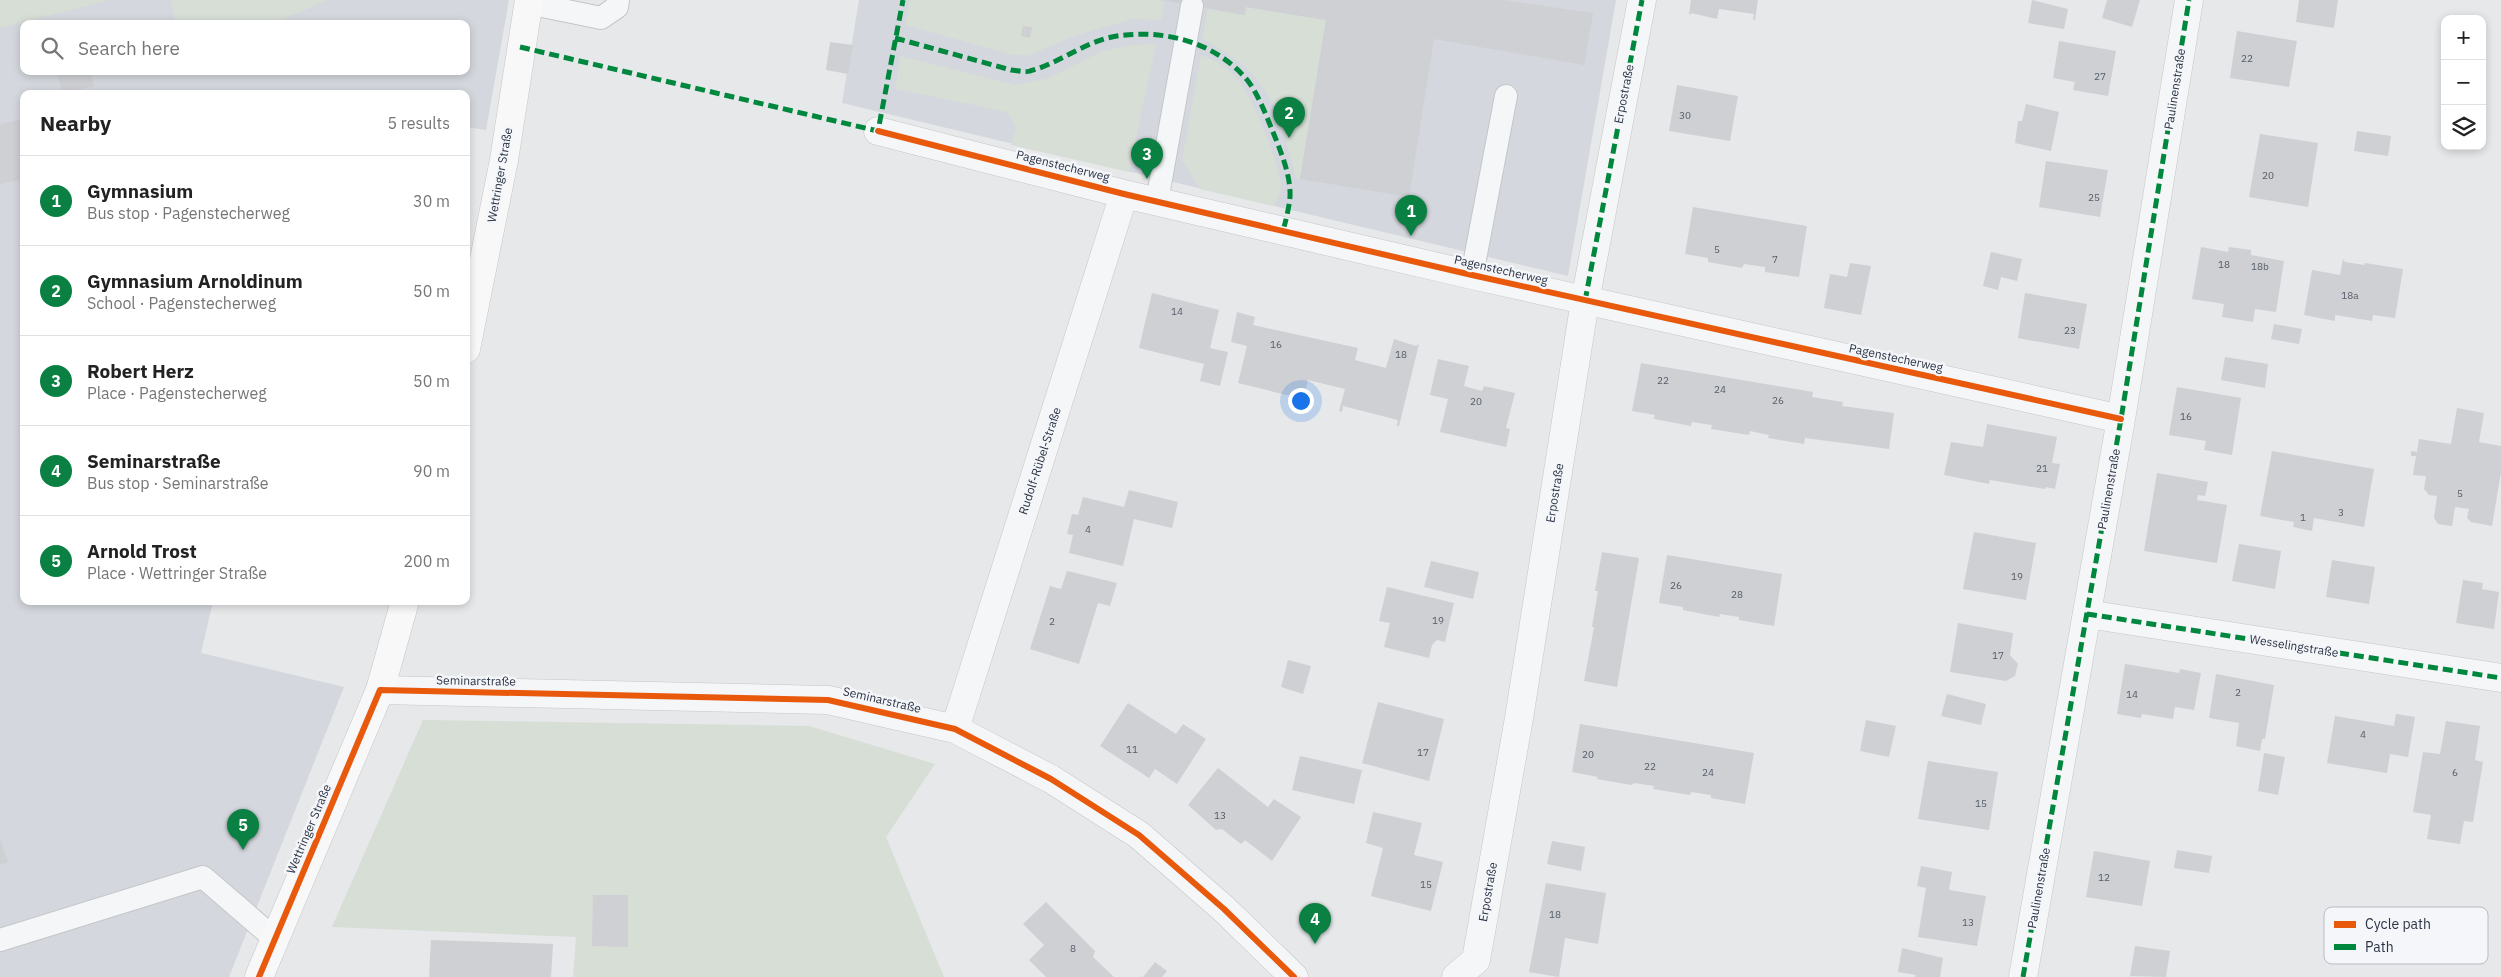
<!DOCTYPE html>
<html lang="en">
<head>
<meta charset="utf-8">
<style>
	:root { --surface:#fff; --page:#f6f6f6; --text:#222; --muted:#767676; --line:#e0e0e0; --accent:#0b8043 }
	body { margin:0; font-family:"IBM Plex Sans",sans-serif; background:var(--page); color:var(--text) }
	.controls { position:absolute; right:15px; top:15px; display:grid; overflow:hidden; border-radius:10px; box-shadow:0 2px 8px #0003 }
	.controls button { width:45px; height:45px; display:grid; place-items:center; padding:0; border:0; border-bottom:1px solid var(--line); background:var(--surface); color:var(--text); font:25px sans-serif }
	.you { position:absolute; left:1300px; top:400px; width:18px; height:18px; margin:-12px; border:4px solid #fff; border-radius:50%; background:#1a73e8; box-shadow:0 0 0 8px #1a73e833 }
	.badge { display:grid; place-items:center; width:32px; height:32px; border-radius:50%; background:var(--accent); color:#fff; font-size:16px; font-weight:700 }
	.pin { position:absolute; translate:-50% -41px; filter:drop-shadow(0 1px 2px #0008) }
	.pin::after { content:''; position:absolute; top:26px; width:18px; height:15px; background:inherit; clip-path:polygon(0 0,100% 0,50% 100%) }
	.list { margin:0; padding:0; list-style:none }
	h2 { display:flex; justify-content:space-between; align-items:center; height:65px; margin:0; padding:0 20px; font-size:21px }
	h2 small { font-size:16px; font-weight:400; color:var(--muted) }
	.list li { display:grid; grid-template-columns:32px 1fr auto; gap:15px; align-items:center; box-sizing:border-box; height:90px; padding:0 20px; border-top:1px solid var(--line) }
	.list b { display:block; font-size:19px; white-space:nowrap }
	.list p { margin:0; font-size:16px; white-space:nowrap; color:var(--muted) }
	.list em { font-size:16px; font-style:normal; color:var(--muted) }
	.icon { flex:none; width:28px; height:28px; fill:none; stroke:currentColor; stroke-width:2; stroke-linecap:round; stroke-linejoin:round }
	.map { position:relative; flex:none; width:2501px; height:977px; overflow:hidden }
	.search { position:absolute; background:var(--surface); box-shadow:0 2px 8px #0003; left:20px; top:20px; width:450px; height:55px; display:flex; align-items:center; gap:12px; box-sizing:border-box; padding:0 18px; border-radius:10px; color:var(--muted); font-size:19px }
	.panel { position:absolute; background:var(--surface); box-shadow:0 2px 8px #0003; left:20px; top:90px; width:450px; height:515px; border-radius:10px }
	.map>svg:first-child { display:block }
	.built { fill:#d4d7dd; fill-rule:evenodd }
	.green { fill:#d6ded6 }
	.building { fill:#ced0d3 }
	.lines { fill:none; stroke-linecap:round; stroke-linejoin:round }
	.service-casing { stroke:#c4c6c8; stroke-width:24 }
	.minor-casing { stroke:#c4c6c8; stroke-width:29 }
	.secondary-casing { stroke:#c4c6c8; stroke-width:29 }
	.service { stroke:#f5f6f7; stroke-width:22 }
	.minor { stroke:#f5f6f7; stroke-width:28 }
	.secondary { stroke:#f8f8f8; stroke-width:28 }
	.quiet { stroke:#00873e; stroke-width:5; stroke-dasharray:10 5; stroke-linecap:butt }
	.cycleway-casing { stroke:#f4f6f9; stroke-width:9 }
	.cycleway { stroke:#e8590c; stroke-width:6 }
	.labels { text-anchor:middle; stroke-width:5; stroke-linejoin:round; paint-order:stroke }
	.number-label { font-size:10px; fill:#545c69 }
	.street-label { font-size:12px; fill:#2b3445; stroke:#f4f6f9 }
	.key { fill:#f4f6f9; stroke:#b8bcc3; stroke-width:1 }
	.key-label { font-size:14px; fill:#2b3445 }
</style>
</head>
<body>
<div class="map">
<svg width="2501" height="977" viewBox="0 0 2501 977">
	<rect width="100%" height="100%" fill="#e6e8ea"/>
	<path class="built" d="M0,0H509L486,130L466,127V94H24V601H213L201,653L344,687L229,977H0ZM24,24H466V71H24Z
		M859,0H1616L1568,276L842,103Z"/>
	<path class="green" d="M0,0H110L0,28Z
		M170,0H327L273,24H176Z
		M910,0H1155L1165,2L1161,20L1132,19L1072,37L1027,56L1008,54L905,25Z
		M1246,7L1326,20L1300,179H1296C1277,106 1273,76 1202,39L1208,9L1244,15Z
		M1156,44L1129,172L1011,145L1016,128L1007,112L895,89L900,56L1015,85L1049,78L1102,51L1130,45Z
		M1201,55C1215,60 1230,69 1239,81C1252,97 1282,168 1281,188C1280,194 1276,201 1274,206L1200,189L1182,160Z
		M423,720L809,726L935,764L886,837L944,977H573L576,937L332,927Z"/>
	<path class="building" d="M1162,0H1503L1593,13L1584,65L1434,39L1409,197L1300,179L1326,20L1246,7L1245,15Z
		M1691,0H1758L1755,20H1753L1754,14L1719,9L1717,19L1691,13V15L1689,14Z
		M2032,0L2068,9L2064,29L2028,23Z
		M2107,0H2140L2132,27L2102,18Z
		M2299,0H2338L2334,28L2296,22Z
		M1023,26L1032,27L1030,38L1021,36Z
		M2237,31L2297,41L2289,87L2230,78Z
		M2059,41L2116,51L2108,96L2073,90L2075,82L2053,78Z
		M830,42L853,45L848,74L826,70Z
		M57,71H91L94,86L62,93Z
		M1677,85L1738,96L1730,141L1669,131Z
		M2026,104L2059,112L2051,151L2015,143L2018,121H2022Z
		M24,119V179L0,184V124Z
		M2357,131L2391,136L2388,156L2354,151Z
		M2260,134L2318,143L2308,207L2249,197Z
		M2046,161L2108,170L2100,217L2039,207Z
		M1693,207L1807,226L1799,277L1765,272V267L1744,264L1742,268L1708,262V258L1685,254Z
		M2201,247L2228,252L2229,247L2251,250V255L2284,261L2276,312L2255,309L2253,322L2222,317L2224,304L2192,299Z
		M1991,252L2022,259L2017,281L2001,277L1998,290L1983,286Z
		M2343,259L2345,262L2364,265L2365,263L2403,269L2395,318L2373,315L2372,321L2335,315V321L2304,315L2312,270L2340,275Z
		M1850,263L1871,266L1861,315L1824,308L1830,274L1847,277Z
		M1152,293L1219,310L1210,348L1228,352L1220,386L1200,381L1204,364L1139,348Z
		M2025,293L2087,304L2079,349L2018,338Z
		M1237,312L1255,317L1253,325L1358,348L1355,360L1386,368L1394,339L1416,346L1419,344L1399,426H1397L1398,420L1343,406L1342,412L1339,411L1345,389L1308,380L1303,399L1238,383L1247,346L1231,342Z
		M2274,324L2302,329L2299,344L2271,339Z
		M2225,357L2268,364L2265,388L2221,380Z
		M1438,359L1469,366L1464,386L1482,391L1484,386L1515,393L1506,428L1510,429L1506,447L1440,432L1448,399L1430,395Z
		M1641,363L1813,392L1812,397L1843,402L1842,406L1894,413L1889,449L1805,438L1804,444L1768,438L1769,435L1750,431L1749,435L1711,429L1712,425L1692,422L1691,426L1654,419L1655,415L1632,411Z
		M2177,387L2241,398L2232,455L2204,450L2206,441L2169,435Z
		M2457,408L2484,413L2479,442L2501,446V472L2492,526L2471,522L2467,518L2469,509L2455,507L2452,526L2438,524L2434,518L2437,496L2429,495L2424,489L2426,476L2413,475L2416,456H2411V451L2417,452L2419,439L2451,444Z
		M1987,424L2057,437L2052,463L2060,464L2055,489L2046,487L2045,489L1990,480L1989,484L1944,475L1951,442L1983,447Z
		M2272,451L2374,469L2364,527L2314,518L2312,531L2293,527L2294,522L2260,516Z
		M2157,473L2208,482L2205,496L2198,495L2197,500L2227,505L2217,563L2144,551Z
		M1129,490L1178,502L1172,528L1134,519L1123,566L1069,553L1073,535L1067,534L1072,514L1078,515L1083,497L1124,507Z
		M1974,532L2036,543L2026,600L1963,589Z
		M2239,544L2281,551L2275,589L2232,581Z
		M1602,552L1639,558L1617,687L1584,681L1594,627H1592L1598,591H1595Z
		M1667,555L1782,574L1774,626L1739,620V617L1720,614L1719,617L1683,610V607L1659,603Z
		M2332,560L2375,567L2369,604L2326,597Z
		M1431,561L1479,572L1473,599L1424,587Z
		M1067,571L1117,583L1110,606L1098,603L1079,664L1030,649L1050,586L1061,589Z
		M2463,580L2483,583L2482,589L2499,592L2494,629L2456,623Z
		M1387,587L1454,603L1445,642L1437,640L1432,645L1429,658L1384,647L1390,623L1379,621Z
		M1958,623L2013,633L2010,655L2018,664L2015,676L2006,681L1950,672Z
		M1288,660L1311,666L1303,694L1281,687Z
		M2125,664L2179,673L2180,669L2201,673L2194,710L2175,707L2173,719L2142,714L2141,718L2117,714Z
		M2216,674L2274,685L2265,739H2262L2260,751L2236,746L2239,723L2209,718Z
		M1947,694L1986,704L1981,725L1941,716Z
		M1378,702L1444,719L1429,781L1362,763Z
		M1128,703L1176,734L1183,724L1206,739L1177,784L1155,769L1149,778L1100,746Z
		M2396,714L2415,717L2408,757L2390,754L2387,773L2327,763L2335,716L2394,726Z
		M1866,720L1896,726L1889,757L1860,751Z
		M2446,721L2480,726L2475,760L2483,762L2473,822L2464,821L2460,844L2427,839L2431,815L2413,812L2423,752L2440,754Z
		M1580,724L1754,753L1745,804L1711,798V795L1691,792L1690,795L1653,789L1654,786L1634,783L1631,785L1597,779L1598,777L1572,772Z
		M2264,753L2285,757L2278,795L2258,791Z
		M1300,756L1362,770L1354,804L1292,790Z
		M1928,761L1998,772L1989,830L1918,819Z
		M1218,768L1268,807L1274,799L1301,817L1272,861L1245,840L1241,844L1222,829L1216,830L1188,805Z
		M1373,812L1422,823L1414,855L1443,862L1431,911L1371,896L1383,848L1366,843Z
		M0,838L8,862L0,865Z
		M1552,841L1585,847L1581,871L1547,864Z
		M2177,850L2212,856L2209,873L2174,868Z
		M2094,851L2150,861L2142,906L2086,897Z
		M1921,866L1952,872L1949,890L1986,896L1977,946L1918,937L1926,888L1917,886Z
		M1546,883L1606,893L1598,944L1565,938L1559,977L1529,972Z
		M593,895H628V947L592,946Z
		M1046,902L1095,951L1093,957L1114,977H1046L1029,960L1044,945L1023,924Z
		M431,940L553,944L551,977H429Z
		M2135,946L2170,951L2166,977L2130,976Z
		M1902,948L1943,958L1940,977H1915L1916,975L1898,972Z
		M1155,962L1167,971L1162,977H1143Z"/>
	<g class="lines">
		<defs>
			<path id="service" d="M528,3L601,18L617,7L618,0
				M1157,201L1192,6
				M1472,275L1506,96
				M0,940L203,877L275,939"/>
			<path id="minor" d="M878,131L1124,194L1472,275L2121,419
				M2087,614L2501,678
				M380,690L828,700L955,729L1051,779L1139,835L1224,909L1294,977
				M955,729L1124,194
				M1456,977L1476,960L1519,718L1585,301L1642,0
				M2023,977L2121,419L2189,0"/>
			<path id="secondary" d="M466,349L504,160L529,0
				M259,977L380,690L405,601"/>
		</defs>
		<use href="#service" class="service-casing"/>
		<use href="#minor" class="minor-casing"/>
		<use href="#secondary" class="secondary-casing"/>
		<use href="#service" class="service"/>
		<use href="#minor" class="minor"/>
		<use href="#secondary" class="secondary"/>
		<path class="quiet" d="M895,38L1011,70C1016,70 1024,73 1030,71C1060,63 1085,41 1117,36C1165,29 1216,42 1248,81C1259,96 1266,115 1273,132C1281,152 1291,176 1290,197C1289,208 1286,220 1283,231
			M520,47L878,131L903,0
			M1585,301L1642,0
			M2087,614L2501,678
			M2023,977L2121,419L2189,0"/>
		<defs>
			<path id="cycleway" d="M878,131L1124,194L1472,275L2121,419
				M259,977L380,690L828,700L955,729L1051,779L1139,835L1224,909L1294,977"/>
		</defs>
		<use href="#cycleway" class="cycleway-casing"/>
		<use href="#cycleway" class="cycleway"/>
	</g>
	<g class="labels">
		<g class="number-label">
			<text x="2247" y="62">22</text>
			<text x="2100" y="80">27</text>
			<text x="1685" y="119">30</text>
			<text x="2268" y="179">20</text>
			<text x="2094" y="201">25</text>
			<text x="1717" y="253">5</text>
			<text x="1775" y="263">7</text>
			<text x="2224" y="268">18</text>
			<text x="2260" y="270">18b</text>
			<text x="2350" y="299">18a</text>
			<text x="1177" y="315">14</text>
			<text x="2070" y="334">23</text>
			<text x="1276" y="348">16</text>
			<text x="1401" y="358">18</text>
			<text x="1663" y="384">22</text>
			<text x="1720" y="393">24</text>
			<text x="1778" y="404">26</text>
			<text x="1476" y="405">20</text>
			<text x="2186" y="420">16</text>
			<text x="2042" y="472">21</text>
			<text x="2460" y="497">5</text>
			<text x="2341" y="516">3</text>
			<text x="2303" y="521">1</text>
			<text x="1088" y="533">4</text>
			<text x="2017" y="580">19</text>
			<text x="1676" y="589">26</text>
			<text x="1737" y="598">28</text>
			<text x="1438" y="624">19</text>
			<text x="1052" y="625">2</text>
			<text x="1998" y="659">17</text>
			<text x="2238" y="696">2</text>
			<text x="2132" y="698">14</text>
			<text x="2363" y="738">4</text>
			<text x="1132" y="753">11</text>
			<text x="1423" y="756">17</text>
			<text x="1588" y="758">20</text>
			<text x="1650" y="770">22</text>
			<text x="1708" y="776">24</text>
			<text x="2455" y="776">6</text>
			<text x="1981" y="807">15</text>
			<text x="1220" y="819">13</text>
			<text x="2104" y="881">12</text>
			<text x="1426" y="888">15</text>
			<text x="1555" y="918">18</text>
			<text x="1968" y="926">13</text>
			<text x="1073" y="952">8</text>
		</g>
		<g class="street-label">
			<text transform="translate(2175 89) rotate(-81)" y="4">Paulinenstraße</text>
			<text transform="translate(1624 94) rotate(-79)" y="4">Erpostraße</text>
			<text transform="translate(1063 166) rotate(14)" y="4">Pagenstecherweg</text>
			<text transform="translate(500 175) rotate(-80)" y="4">Wettringer Straße</text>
			<text transform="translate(1501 270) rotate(13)" y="4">Pagenstecherweg</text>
			<text transform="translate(1896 358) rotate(12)" y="4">Pagenstecherweg</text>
			<text transform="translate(1040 461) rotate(-72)" y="4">Rudolf-Rübel-Straße</text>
			<text transform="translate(2109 489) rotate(-80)" y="4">Paulinenstraße</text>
			<text transform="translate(1555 493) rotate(-81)" y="4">Erpostraße</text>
			<text transform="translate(2294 646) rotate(9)" y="4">Wesselingstraße</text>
			<text transform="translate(476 681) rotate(1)" y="4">Seminarstraße</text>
			<text transform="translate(882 700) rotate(13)" y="4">Seminarstraße</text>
			<text transform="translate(309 829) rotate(-67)" y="4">Wettringer Straße</text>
			<text transform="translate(2039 888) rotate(-80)" y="4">Paulinenstraße</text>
			<text transform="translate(1488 892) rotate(-80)" y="4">Erpostraße</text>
		</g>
	</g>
	<rect x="2324" y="907" width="164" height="57" rx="8" class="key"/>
	<rect x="2334" y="921" width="22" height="7" fill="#e8590c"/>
	<rect x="2334" y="944" width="22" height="6" fill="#00873e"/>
	<g class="key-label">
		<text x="2365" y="929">Cycle path</text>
		<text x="2365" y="952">Path</text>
	</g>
</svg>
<div class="controls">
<button>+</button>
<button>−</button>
<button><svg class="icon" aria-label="layers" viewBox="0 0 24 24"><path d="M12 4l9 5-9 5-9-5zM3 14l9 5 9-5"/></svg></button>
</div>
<div class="you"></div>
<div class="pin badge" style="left:1411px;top:236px">1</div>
<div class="pin badge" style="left:1289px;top:138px">2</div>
<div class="pin badge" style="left:1147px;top:179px">3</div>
<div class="pin badge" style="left:1315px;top:944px">4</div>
<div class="pin badge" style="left:243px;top:850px">5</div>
<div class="search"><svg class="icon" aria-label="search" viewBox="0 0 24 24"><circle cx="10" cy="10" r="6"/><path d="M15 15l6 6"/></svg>Search here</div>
<section class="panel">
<h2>Nearby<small>5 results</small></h2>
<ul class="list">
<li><span class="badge">1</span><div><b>Gymnasium</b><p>Bus stop · Pagenstecherweg</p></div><em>30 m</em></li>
<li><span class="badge">2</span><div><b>Gymnasium Arnoldinum</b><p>School · Pagenstecherweg</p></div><em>50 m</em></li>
<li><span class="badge">3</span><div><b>Robert Herz</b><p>Place · Pagenstecherweg</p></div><em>50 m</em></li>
<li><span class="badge">4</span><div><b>Seminarstraße</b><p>Bus stop · Seminarstraße</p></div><em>90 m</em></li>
<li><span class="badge">5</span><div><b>Arnold Trost</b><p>Place · Wettringer Straße</p></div><em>200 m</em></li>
</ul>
</section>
</div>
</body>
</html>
